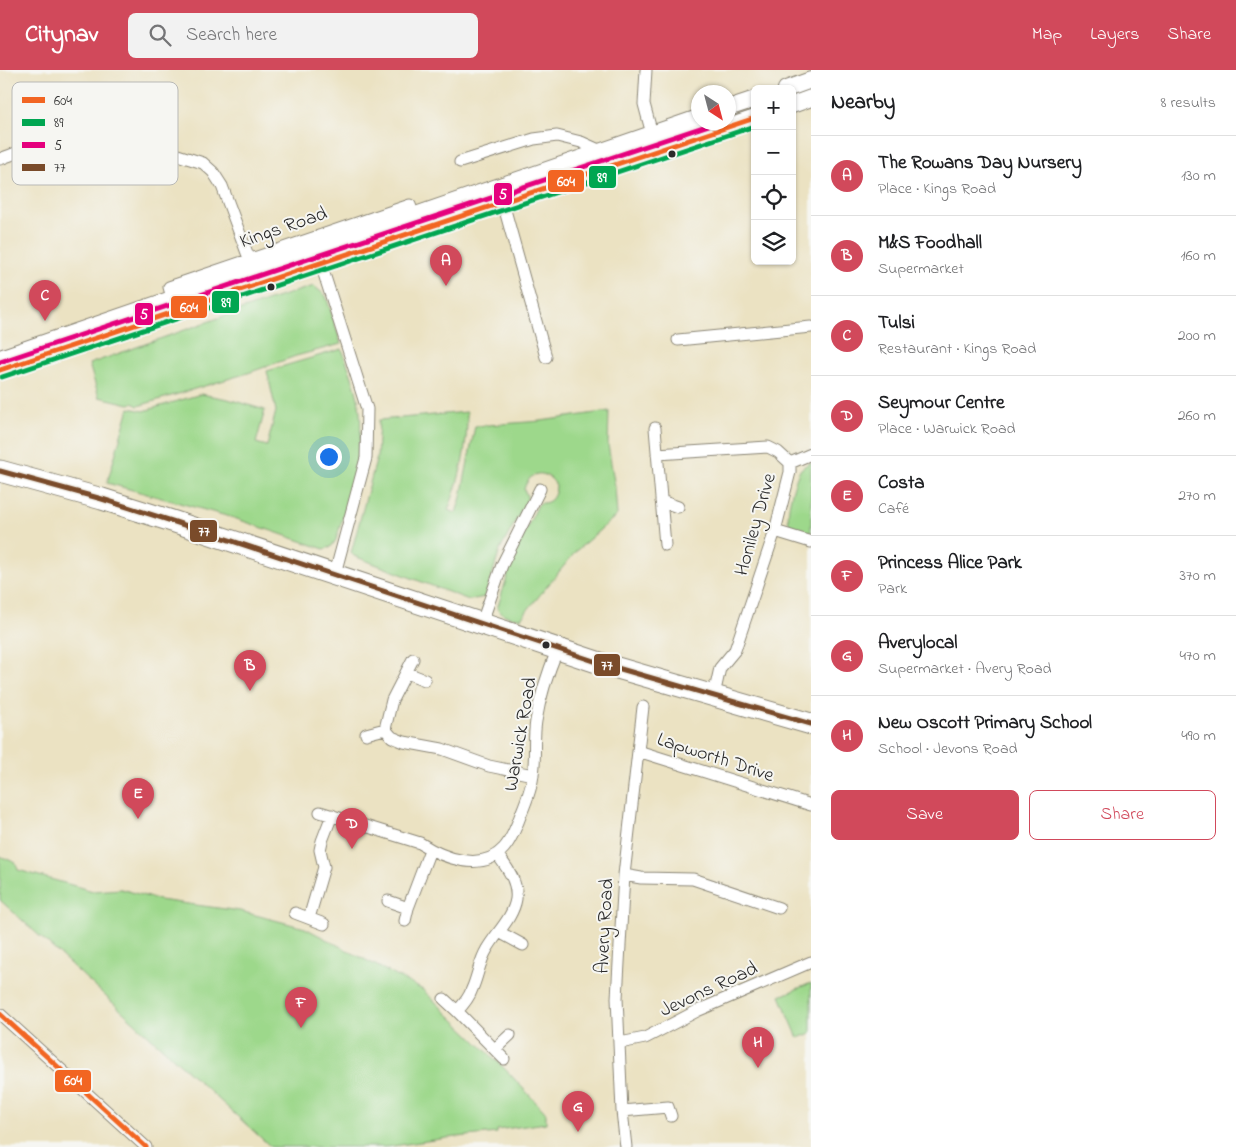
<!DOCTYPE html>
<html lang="en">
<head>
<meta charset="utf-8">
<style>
	:root { --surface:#fff; --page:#f2f2f2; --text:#202124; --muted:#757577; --line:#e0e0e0; --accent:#d1495b }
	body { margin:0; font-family:"Indie Flower",sans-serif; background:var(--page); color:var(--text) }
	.controls { position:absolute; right:15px; top:15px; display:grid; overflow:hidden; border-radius:8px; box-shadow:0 1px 4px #0004 }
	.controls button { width:45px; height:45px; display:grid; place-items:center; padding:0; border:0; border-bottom:1px solid var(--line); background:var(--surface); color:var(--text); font:25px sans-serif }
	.compass { position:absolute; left:691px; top:15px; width:45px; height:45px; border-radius:50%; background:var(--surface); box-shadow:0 1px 4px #0004; rotate:144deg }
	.you { position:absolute; left:328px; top:386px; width:18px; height:18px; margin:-12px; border:4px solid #fff; border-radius:50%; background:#1a73e8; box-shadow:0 0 0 8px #1a73e833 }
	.badge { display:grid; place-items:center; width:32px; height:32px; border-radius:50%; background:var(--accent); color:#fff; font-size:16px; font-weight:700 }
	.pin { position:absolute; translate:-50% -41px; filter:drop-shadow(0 1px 2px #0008) }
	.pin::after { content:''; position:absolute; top:26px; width:18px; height:15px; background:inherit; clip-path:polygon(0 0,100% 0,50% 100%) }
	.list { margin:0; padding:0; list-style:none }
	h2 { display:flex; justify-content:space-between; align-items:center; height:65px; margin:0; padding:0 20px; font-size:21px }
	h2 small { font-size:16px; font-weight:400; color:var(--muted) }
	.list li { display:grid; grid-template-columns:32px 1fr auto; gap:15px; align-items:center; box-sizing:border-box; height:80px; padding:0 20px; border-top:1px solid var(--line) }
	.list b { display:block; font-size:19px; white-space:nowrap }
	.list p { margin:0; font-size:16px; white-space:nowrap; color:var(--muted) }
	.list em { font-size:16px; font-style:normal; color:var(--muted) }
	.actions { display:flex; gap:10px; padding:15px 20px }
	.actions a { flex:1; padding:11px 0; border:1px solid var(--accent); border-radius:8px; text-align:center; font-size:18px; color:var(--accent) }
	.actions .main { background:var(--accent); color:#fff }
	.icon { flex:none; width:28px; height:28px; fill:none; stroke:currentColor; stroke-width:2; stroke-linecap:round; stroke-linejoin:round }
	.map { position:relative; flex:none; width:811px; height:1077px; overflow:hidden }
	header { display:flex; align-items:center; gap:30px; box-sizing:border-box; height:70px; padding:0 25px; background:var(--accent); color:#fff }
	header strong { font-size:24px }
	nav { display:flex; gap:28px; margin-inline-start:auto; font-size:18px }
	.search { width:350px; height:45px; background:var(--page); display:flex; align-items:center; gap:12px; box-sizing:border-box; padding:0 18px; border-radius:8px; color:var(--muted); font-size:19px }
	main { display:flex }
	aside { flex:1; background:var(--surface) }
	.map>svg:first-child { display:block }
	.green { fill:#9dd88b; stroke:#64825b }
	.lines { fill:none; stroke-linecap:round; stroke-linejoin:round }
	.street-casing { stroke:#8b8676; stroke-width:13 }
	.secondary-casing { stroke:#8b8676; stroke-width:18 }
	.highway-casing { stroke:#8b8676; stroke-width:23 }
	.street { stroke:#fff; stroke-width:11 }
	.secondary { stroke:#fff; stroke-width:16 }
	.highway { stroke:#fff; stroke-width:21 }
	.bus-1-casing { stroke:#f6f6f2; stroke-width:9 }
	.bus-2-casing { stroke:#f6f6f2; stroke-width:9 }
	.bus-3-casing { stroke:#f6f6f2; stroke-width:9 }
	.bus-4-casing { stroke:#f6f6f2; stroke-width:9 }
	.bus-1 { stroke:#f26522; stroke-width:5 }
	.bus-2 { stroke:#00a651; stroke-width:5 }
	.bus-3 { stroke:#e5007d; stroke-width:5 }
	.bus-4 { stroke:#7a4b2a; stroke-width:5 }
	.bus-dot { fill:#2b2b2b; stroke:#f6f6f2; stroke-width:2 }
	.labels { text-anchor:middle; stroke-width:4; stroke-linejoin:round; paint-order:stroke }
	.street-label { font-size:20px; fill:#2b2b2b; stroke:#f6f6f2 }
	.key { fill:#f6f6f2; stroke:#b9b9b6; stroke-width:1 }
	.key-label { font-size:14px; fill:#2b2b2b }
	.line-badge { stroke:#f6f6f2; stroke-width:2 }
	.badge-label { font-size:14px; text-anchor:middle; font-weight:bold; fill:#fff }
</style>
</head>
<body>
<header>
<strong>Citynav</strong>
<div class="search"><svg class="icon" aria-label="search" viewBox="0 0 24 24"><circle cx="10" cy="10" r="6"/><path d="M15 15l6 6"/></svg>Search here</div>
<nav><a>Map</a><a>Layers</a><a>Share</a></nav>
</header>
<main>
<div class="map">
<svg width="811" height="1077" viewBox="0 0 811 1077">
	<rect width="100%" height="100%" fill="#f6f6f2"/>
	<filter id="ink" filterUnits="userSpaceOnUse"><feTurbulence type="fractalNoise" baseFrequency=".02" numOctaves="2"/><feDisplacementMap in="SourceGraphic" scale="10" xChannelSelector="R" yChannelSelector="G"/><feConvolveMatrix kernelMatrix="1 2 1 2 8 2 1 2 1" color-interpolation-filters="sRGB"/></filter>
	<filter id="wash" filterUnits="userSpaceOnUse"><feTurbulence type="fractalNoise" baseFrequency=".0096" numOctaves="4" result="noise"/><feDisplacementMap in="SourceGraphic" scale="20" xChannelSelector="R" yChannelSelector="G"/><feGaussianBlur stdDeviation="1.12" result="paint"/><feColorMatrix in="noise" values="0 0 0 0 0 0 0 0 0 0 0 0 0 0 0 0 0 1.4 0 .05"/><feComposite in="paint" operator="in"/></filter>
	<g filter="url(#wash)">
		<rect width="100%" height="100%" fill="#ebe2c2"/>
		<path class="green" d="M314,216L326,226L341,274L296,286L248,303L138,336L133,333L129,334L99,327L89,294L269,230Z
			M342,279C348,296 356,316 359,334C366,380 349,426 336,470L331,477L324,479L234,448L107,413L129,338L144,341L201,324L228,329L265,340L256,373L267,376L276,341L267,301Z
			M609,341L608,375L615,417L617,445L577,480L521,548C512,548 503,546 497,539L515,482L538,435L540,433C551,434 556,426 556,415C546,399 530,400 524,419L527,426V430L500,480L485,527L469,530L354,486L351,483L377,387L379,350L467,342C468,375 460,410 448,440L456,443L461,427L475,356L541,351Z
			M811,392V463C804,461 793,461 790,455C784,446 795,407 801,399C804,396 808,394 811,392Z
			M0,786L16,793L18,800L93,821L121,819L159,830L240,841L305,858L423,920L506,1000L546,1043V1053L497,1060V1063L447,1068L386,1077H271L0,830Z
			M811,913V963L798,968L780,926Z"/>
	</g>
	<g filter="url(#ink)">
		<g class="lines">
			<defs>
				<path id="street" d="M646,0L644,34L652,64
					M0,89C27,79 70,60 98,60L203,93L213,102L222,116L256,207
					M460,92L534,69L557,66L581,72L601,81
					M503,133L546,287
					M319,188L367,339L366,388L337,496L333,504
					M172,228L169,217L410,135L414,146
					M678,270L811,257
					M655,358L665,475
					M657,384L768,377L778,382L790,393V402L775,461L735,580L720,598L714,625
					M790,393L811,384
					M661,431L678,437
					M775,461L811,472
					M482,552L502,495L540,419
					M413,589L392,630L385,659L392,667L404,672L442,679L489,696L533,705
					M407,603L425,610
					M366,664L385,659
					M638,681L811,735
					M320,742L420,773C443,788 482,803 504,778C512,769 517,755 521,744C526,732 532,718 533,704C536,687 533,669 536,651C540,626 548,602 558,578
					M497,784C507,798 518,811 516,829C513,848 496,863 487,879C479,892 478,906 472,919C469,928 463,935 457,941L504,989
					M624,805L641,808L693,809L779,838
					M388,831L408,838L405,851
					M408,838L430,780
					M295,843L324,854
					M309,848L324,797L320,780L322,771L332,745
					M499,862L523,875
					M444,929L457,941
					M0,944L146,1077
					M620,973L645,968L697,941L811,892
					M495,979L510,965
					M622,1041L668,1037L671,1046
					M626,1077L622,1041L617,928L624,805L643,637"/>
				<path id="secondary" d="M786,19L811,10
					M792,35L811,28
					M728,38L755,29
					M0,288L698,48
					M0,300L525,126L755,48"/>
				<path id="highway" d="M0,401L102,429L175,452L600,593L811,654"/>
			</defs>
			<use href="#street" class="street-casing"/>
			<use href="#secondary" class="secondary-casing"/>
			<use href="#highway" class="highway-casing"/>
			<use href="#street" class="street"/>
			<use href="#secondary" class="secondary"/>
			<use href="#highway" class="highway"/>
			<defs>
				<path id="bus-1" d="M0,300L755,48
					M0,944L146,1077"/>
				<path id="bus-2" d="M2,307L755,56"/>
				<path id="bus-3" d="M0,292L718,52"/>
				<path id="bus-4" d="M0,401L102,429L175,452L600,593L811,654"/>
			</defs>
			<use href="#bus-1" class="bus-1-casing"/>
			<use href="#bus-2" class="bus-2-casing"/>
			<use href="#bus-3" class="bus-3-casing"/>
			<use href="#bus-4" class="bus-4-casing"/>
			<use href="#bus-1" class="bus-1"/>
			<use href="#bus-2" class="bus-2"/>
			<use href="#bus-3" class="bus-3"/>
			<use href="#bus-4" class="bus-4"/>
		</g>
	</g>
	<g class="bus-dot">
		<circle cx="672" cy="84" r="4.5"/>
		<circle cx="271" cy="217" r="4.5"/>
		<circle cx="546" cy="575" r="4.5"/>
	</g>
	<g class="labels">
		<g class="street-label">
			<text transform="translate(283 156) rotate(-19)" y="7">Kings Road</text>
			<text transform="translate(754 454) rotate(-74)" y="7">Honiley Drive</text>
			<text transform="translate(519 664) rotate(-80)" y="7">Warwick Road</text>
			<text transform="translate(716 686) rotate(18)" y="7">Lapworth Drive</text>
			<text transform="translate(603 856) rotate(-87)" y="7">Avery Road</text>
			<text transform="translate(708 918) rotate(-25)" y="7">Jevons Road</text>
		</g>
	</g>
	<rect x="12" y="12" width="166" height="103" rx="8" class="key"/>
	<rect x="22" y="27" width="23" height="6" fill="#f26522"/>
	<rect x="22" y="49" width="23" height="7" fill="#00a651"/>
	<rect x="22" y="72" width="23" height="6" fill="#e5007d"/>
	<rect x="22" y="94" width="23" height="7" fill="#7a4b2a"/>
	<g class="key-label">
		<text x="54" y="35">604</text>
		<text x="54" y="57">89</text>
		<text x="54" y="80">5</text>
		<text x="54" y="102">77</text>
	</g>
	<g class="line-badge">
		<rect x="588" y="95" width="29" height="24" rx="5" fill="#00a651"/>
		<rect x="547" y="99" width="38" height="24" rx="5" fill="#f26522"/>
		<rect x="493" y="112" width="20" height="24" rx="5" fill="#e5007d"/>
		<rect x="211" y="220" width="29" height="24" rx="5" fill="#00a651"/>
		<rect x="170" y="225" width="38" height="24" rx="5" fill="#f26522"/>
		<rect x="134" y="232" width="20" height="24" rx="5" fill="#e5007d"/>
		<rect x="189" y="449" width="29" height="24" rx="5" fill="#7a4b2a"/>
		<rect x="593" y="583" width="28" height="24" rx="5" fill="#7a4b2a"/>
		<rect x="54" y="999" width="38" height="24" rx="5" fill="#f26522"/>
	</g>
	<g class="badge-label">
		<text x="602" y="112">89</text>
		<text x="566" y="116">604</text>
		<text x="503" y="129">5</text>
		<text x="226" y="237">89</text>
		<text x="189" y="242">604</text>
		<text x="144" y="249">5</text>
		<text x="204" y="466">77</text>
		<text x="607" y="600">77</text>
		<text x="73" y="1015">604</text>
	</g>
</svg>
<div class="controls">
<button>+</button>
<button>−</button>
<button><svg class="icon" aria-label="locate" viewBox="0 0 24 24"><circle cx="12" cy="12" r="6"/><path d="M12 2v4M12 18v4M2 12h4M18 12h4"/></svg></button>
<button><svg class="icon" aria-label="layers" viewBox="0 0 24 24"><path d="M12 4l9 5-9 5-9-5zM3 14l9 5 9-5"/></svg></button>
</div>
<svg class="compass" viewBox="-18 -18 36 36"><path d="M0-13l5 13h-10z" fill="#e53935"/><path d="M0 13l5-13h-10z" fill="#757577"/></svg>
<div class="you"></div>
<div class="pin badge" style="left:446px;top:216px">A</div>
<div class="pin badge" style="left:250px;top:621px">B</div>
<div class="pin badge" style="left:45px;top:251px">C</div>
<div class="pin badge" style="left:352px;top:779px">D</div>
<div class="pin badge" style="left:138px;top:749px">E</div>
<div class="pin badge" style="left:301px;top:958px">F</div>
<div class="pin badge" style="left:578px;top:1062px">G</div>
<div class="pin badge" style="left:758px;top:998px">H</div>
</div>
<aside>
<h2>Nearby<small>8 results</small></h2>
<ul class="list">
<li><span class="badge">A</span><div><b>The Rowans Day Nursery</b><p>Place · Kings Road</p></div><em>130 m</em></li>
<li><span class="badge">B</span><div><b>M&amp;S Foodhall</b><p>Supermarket</p></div><em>160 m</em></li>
<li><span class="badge">C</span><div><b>Tulsi</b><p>Restaurant · Kings Road</p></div><em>200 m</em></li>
<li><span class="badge">D</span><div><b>Seymour Centre</b><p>Place · Warwick Road</p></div><em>260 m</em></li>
<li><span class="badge">E</span><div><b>Costa</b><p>Café</p></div><em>270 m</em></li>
<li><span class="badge">F</span><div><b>Princess Alice Park</b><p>Park</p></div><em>370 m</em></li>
<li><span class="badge">G</span><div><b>Averylocal</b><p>Supermarket · Avery Road</p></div><em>470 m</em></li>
<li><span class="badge">H</span><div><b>New Oscott Primary School</b><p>School · Jevons Road</p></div><em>490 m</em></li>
</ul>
<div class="actions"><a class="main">Save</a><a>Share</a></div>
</aside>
</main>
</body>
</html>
